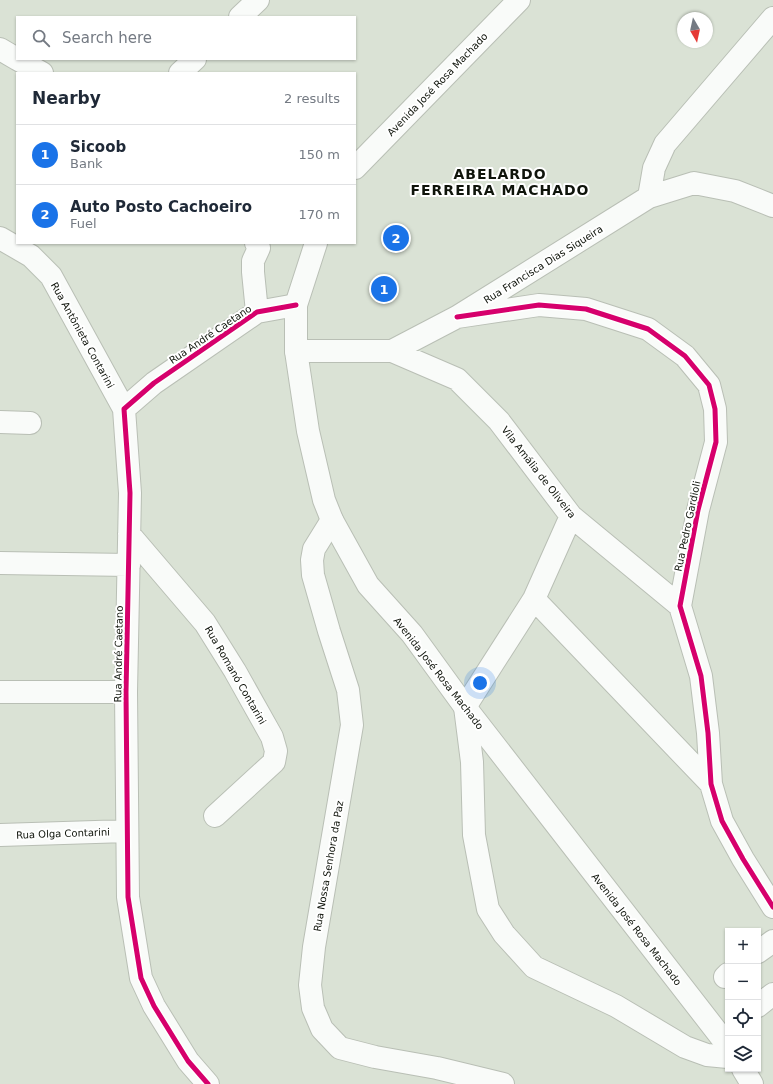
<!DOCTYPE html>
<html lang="en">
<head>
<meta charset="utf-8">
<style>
	:root { --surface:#fff; --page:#f6f6f7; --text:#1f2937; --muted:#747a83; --line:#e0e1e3; --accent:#1a73e8 }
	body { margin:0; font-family:"DejaVu Sans",sans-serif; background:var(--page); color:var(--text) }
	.controls { position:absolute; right:12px; bottom:12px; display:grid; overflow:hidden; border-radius:0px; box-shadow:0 1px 3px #0004 }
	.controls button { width:36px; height:36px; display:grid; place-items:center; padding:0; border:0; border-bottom:1px solid var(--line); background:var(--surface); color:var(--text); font:20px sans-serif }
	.compass { position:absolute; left:677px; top:12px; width:36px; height:36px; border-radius:50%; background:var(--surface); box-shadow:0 1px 3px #0004; rotate:171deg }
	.you { position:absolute; left:480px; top:683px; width:14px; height:14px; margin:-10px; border:3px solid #fff; border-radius:50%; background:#1a73e8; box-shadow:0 0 0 6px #1a73e833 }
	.badge { display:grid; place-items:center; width:26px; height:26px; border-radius:50%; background:var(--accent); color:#fff; font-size:13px; font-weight:700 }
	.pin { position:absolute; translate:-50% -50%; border:2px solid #fff; box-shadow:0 1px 4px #0006 }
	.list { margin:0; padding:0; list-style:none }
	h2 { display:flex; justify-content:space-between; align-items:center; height:52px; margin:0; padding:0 16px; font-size:17px }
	h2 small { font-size:13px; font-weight:400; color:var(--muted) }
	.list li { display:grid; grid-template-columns:26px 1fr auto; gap:12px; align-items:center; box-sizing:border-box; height:60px; padding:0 16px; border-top:1px solid var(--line) }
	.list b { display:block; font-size:15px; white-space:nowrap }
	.list p { margin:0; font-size:13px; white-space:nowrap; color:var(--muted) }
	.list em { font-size:13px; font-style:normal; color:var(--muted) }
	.icon { flex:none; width:22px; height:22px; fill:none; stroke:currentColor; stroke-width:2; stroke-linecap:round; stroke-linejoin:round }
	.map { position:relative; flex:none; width:773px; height:1084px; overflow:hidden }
	.search { position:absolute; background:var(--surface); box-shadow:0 1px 3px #0004; left:16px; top:16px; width:340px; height:44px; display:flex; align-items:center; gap:10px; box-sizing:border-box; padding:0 14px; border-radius:0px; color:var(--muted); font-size:15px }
	.panel { position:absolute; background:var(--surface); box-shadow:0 1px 3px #0004; left:16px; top:72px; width:340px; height:172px; border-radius:0px }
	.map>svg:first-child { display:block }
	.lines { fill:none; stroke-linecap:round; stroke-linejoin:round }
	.minor-casing { stroke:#b9bfb5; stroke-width:24 }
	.major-casing { stroke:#b9bfb5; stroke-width:24 }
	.minor { stroke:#f9fbf9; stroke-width:22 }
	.major { stroke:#f9fbf9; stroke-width:22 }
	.cycleway-casing { stroke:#fff; stroke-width:8 }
	.cycleway { stroke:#d6006c; stroke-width:5 }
	.labels { text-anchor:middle; stroke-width:4; stroke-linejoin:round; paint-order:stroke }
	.street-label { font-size:10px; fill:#0f140b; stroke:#fff }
	.district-label { font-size:14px; font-weight:bold; letter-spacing:1px; fill:#0f140b; stroke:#fff }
</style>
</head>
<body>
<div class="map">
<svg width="773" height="1084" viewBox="0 0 773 1084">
	<rect width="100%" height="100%" fill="#dae2d5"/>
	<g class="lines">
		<defs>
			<path id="minor" d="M240,17L258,0
				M0,49L17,59
				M17,59L42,73
				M180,73L195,59
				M649,197L654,168L665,144L773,18
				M0,238L31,256L51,276L124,409
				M256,243L259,248L253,261V272L257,312
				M457,317L539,305L586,309L648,329L685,356L709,385L715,409L716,442L698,510L680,606L701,676L708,733L711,784L722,821L743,859L773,907
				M296,351H392L457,317L649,197L694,183L735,191L773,206
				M392,351L457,379L499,421L571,516L680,606
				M0,422L30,423
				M571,516L534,599L465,707L472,762L474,835L488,909L504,934L534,967L616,1006L685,1047L707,1055L728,1057
				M332,520L314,549L312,560L313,575L329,631L348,690L352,725L314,947L310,985L313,1008L322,1029L340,1048L375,1057L437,1068L503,1084
				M129,534L205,623L235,671L272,737L276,751L274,762L215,816
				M0,563L129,565
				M534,599L711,784
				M0,692H126
				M0,835L127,831
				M758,952L773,941
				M725,977L728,974
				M758,1006L773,994
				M208,1084L188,1061L154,1006L141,978L128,897L126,692L130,493L124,409L154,383L257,312L296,305"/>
			<path id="major" d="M355,168L519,0
				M316,243L296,305V351L308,431L324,500L332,520L368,585L412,634L465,707L728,1046
				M743,1069L752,1084"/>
		</defs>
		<use href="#minor" class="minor-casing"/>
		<use href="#major" class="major-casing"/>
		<use href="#minor" class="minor"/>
		<use href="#major" class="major"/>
		<defs>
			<path id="cycleway" d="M457,317L539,305L586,309L648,329L685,356L709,385L715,409L716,442L698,510L680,606L701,676L708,733L711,784L722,821L743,859L773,907
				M208,1084L188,1061L154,1006L141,978L128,897L126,692L130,493L124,409L154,383L257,312L296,305"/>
		</defs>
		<use href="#cycleway" class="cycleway-casing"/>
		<use href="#cycleway" class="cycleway"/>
	</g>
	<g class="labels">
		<g class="street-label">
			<text transform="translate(437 84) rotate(-46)" y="4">Avenida José Rosa Machado</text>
			<text transform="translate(543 264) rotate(-32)" y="4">Rua Francisca Dias Siqueira</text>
			<text transform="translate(210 334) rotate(-34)" y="4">Rua André Caetano</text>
			<text transform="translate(83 335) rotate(61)" y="4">Rua Antônieta Contarini</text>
			<text transform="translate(539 472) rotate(52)" y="4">Vila Amália de Oliveira</text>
			<text transform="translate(687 526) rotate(-78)" y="4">Rua Pedro Gardioli</text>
			<text transform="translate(118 654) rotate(-89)" y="4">Rua André Caetano</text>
			<text transform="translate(439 673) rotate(52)" y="4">Avenida José Rosa Machado</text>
			<text transform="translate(236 675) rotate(60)" y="4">Rua Romanó Contarini</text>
			<text transform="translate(63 833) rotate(-2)" y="4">Rua Olga Contarini</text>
			<text transform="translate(328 866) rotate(-80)" y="4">Rua Nossa Senhora da Paz</text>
			<text transform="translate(637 929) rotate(52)" y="4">Avenida José Rosa Machado</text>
		</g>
		<g class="district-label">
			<text x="500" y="179">ABELARDO<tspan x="500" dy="16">FERREIRA MACHADO</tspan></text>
		</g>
	</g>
</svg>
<div class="controls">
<button>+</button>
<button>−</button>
<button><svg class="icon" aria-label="locate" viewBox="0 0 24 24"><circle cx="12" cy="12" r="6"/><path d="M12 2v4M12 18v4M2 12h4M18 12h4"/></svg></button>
<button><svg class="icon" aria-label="layers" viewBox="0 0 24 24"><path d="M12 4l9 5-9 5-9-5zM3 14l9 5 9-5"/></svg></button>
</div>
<svg class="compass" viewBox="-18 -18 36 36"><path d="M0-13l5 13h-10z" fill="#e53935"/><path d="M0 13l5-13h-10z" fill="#747a83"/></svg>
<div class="you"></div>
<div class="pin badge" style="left:384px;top:289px">1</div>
<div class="pin badge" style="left:396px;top:238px">2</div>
<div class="search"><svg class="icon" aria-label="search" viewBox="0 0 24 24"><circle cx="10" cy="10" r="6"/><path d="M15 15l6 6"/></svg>Search here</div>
<section class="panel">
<h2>Nearby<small>2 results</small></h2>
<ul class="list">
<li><span class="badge">1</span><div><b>Sicoob</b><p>Bank</p></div><em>150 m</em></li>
<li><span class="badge">2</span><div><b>Auto Posto Cachoeiro</b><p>Fuel</p></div><em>170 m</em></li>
</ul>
</section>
</div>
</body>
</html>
